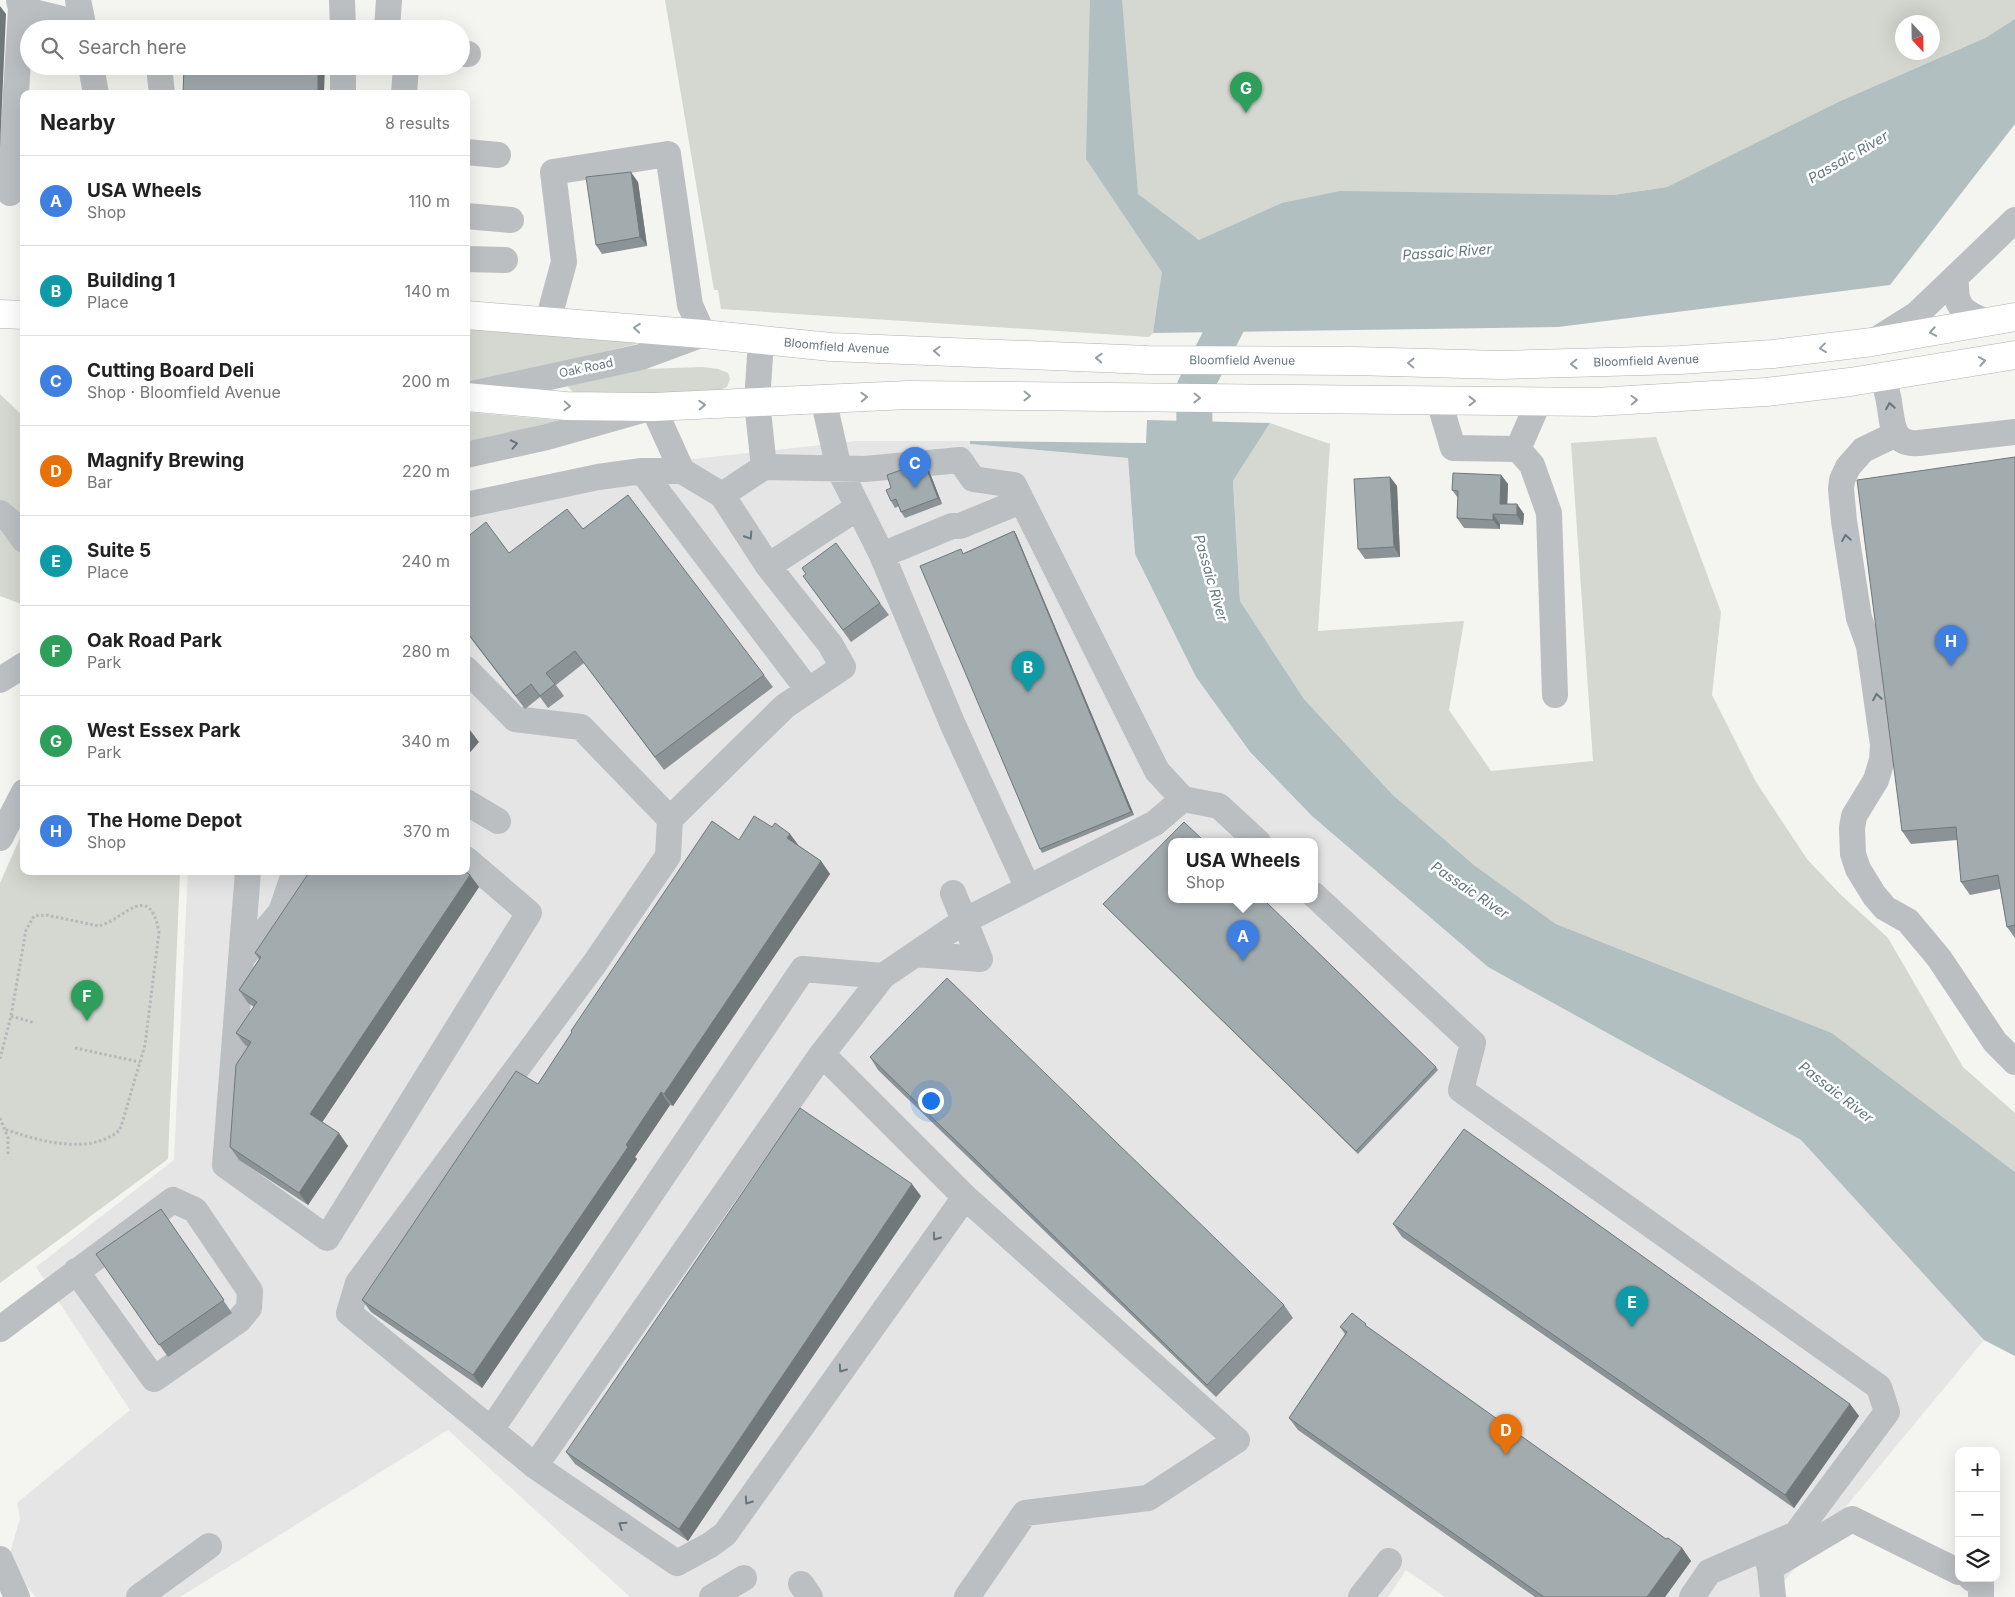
<!DOCTYPE html>
<html lang="en">
<head>
<meta charset="utf-8">
<style>
	:root { --surface:#fff; --page:#f2f2f2; --text:#222; --muted:#767676; --line:#e0e0e0; --accent:#2563eb }
	body { margin:0; font-family:Inter,sans-serif; background:var(--page); color:var(--text) }
	.controls { position:absolute; right:15px; bottom:15px; display:grid; overflow:hidden; border-radius:10px; box-shadow:0 5px 20px #0002 }
	.controls button { width:45px; height:45px; display:grid; place-items:center; padding:0; border:0; border-bottom:1px solid var(--line); background:var(--surface); color:var(--text); font:25px sans-serif }
	.compass { position:absolute; left:1895px; top:15px; width:45px; height:45px; border-radius:50%; background:var(--surface); box-shadow:0 5px 20px #0002; rotate:158deg }
	.you { position:absolute; left:930px; top:1100px; width:18px; height:18px; margin:-12px; border:4px solid #fff; border-radius:50%; background:#1a73e8; box-shadow:0 0 0 8px #1a73e833 }
	.badge { display:grid; place-items:center; width:32px; height:32px; border-radius:50%; background:var(--accent); color:#fff; font-size:16px; font-weight:700 }
	.pin { position:absolute; translate:-50% -41px; filter:drop-shadow(0 1px 2px #0008) }
	.pin::after { content:''; position:absolute; top:26px; width:18px; height:15px; background:inherit; clip-path:polygon(0 0,100% 0,50% 100%) }
	.popup { position:absolute; left:1168px; top:838px; width:150px; height:65px; box-sizing:border-box; display:grid; place-content:center; border-radius:10px; background:var(--surface); filter:drop-shadow(0 1px 4px #0005); font-size:16px; white-space:nowrap; color:var(--muted) }
	.popup b { font-size:19px; color:var(--text) }
	.popup::after { content:''; position:absolute; left:50%; top:100%; margin-left:-10px; border:10px solid transparent; border-top-color:var(--surface) }
	.list { margin:0; padding:0; list-style:none }
	h2 { display:flex; justify-content:space-between; align-items:center; height:65px; margin:0; padding:0 20px; font-size:21px }
	h2 small { font-size:16px; font-weight:400; color:var(--muted) }
	.list li { display:grid; grid-template-columns:32px 1fr auto; gap:15px; align-items:center; box-sizing:border-box; height:90px; padding:0 20px; border-top:1px solid var(--line) }
	.list b { display:block; font-size:19px; white-space:nowrap }
	.list p { margin:0; font-size:16px; white-space:nowrap; color:var(--muted) }
	.list em { font-size:16px; font-style:normal; color:var(--muted) }
	.icon { flex:none; width:28px; height:28px; fill:none; stroke:currentColor; stroke-width:2; stroke-linecap:round; stroke-linejoin:round }
	.map { position:relative; flex:none; width:2015px; height:1597px; overflow:hidden }
	.search { position:absolute; background:var(--surface); box-shadow:0 5px 20px #0002; left:20px; top:20px; width:450px; height:55px; display:flex; align-items:center; gap:12px; box-sizing:border-box; padding:0 18px; border-radius:28px; color:var(--muted); font-size:19px }
	.panel { position:absolute; background:var(--surface); box-shadow:0 5px 20px #0002; left:20px; top:90px; width:450px; height:785px; border-radius:10px }
	.map>svg:first-child { display:block }
	.built { fill:#e4e5e4; fill-rule:evenodd }
	.green { fill:#d4d8d0; fill-rule:evenodd }
	.water { fill:#b1bfc1 }
	.lines { fill:none; stroke-linecap:round; stroke-linejoin:round }
	.river { stroke:#b1bfc1; stroke-width:36 }
	.major-casing { stroke:#adb2b5; stroke-width:29 }
	.path { stroke:#b5b8ba; stroke-width:3; stroke-dasharray:2.5 2.5; stroke-linecap:butt }
	.minor { stroke:#bbbfc2; stroke-width:26 }
	.major { stroke:#fff; stroke-width:28 }
	.wall { fill:#8b9396 }
	.shaded-wall { fill:#71787a }
	.building { fill:#a2abae; stroke:#71787a }
	.oneway { stroke:#949fa5 }
	.oneway2 { stroke:#66767f }
	.labels { text-anchor:middle; stroke-width:5; stroke-linejoin:round; paint-order:stroke }
	.street-label { font-size:12px; fill:#66767f; stroke:#fff }
	.water-label { font-size:14px; font-style:italic; fill:#61777c; stroke:#fff }
</style>
</head>
<body>
<div class="map">
<svg width="2015" height="1597" viewBox="0 0 2015 1597">
	<rect width="100%" height="100%" fill="#f4f4f0"/>
	<path class="built" d="M858,441H970V444L1128,458L1135,554L1196,677L1250,753L1312,816L1488,967L1801,1140L1984,1340L1771,1597H1445L1406,1570L1388,1597H630L448,1430L180,1597H36L7,1564L20,1518L17,1503L130,1410L36,1267L174,1160L188,871H466V499L593,470ZM1172,842H1314V900H1172Z"/>
	<path class="green" d="M665,0H2015V19L1985,38L1838,102L1667,187L1613,195L1199,240L1197,238L1154,327L1153,333L1149,337L721,309L718,290H714ZM1902,22H1932V52H1902Z
		M466,328L636,340V344L492,380L466,384Z
		M702,367L718,369L728,373L730,379L727,387L717,391L650,394L574,393L568,387L569,384L575,381L646,369Z
		M0,394L24,417V605L0,596Z
		M466,412L556,420L558,421L466,443Z
		M1270,423L1330,444L1318,631L1464,621L1449,710L1491,771L1593,761L1571,443L1656,437L1721,612L1712,695L1756,782L1807,859L1840,894L1888,938L1963,1067L2015,1113V1172L1832,1033L1556,924L1474,865L1393,795L1304,699L1240,601L1233,481Z
		M24,829V871H180L168,1159L0,1283V883Z"/>
	<path class="water" d="M1090,0H1122L1138,194L1199,240L1282,203L1340,191L1613,195L1667,187L1838,102L1985,38L2015,19V124L1890,285L1558,327L1153,333L1162,272L1086,159Z
		M1147,420L1270,423L1233,481L1240,601L1304,699L1393,795L1474,865L1556,924L1832,1033L2015,1172V1356L1984,1340L1801,1140L1488,967L1312,816L1250,752L1196,677L1135,554L1128,458L970,444V441L1146,443Z"/>
	<g class="lines">
		<path class="river" d="M1195,470L1194,389L1244,291L1247,290"/>
		<defs>
			<g id="major">
				<path d="M0,314L24,315"/>
				<path id="s1" d="M466,315L703,334L831,347L1148,360L1353,361L1501,365L1680,360L1773,354L1872,342L2015,317"/>
				<path d="M466,397L566,406L653,407L908,395L1595,402L1766,392L1850,382L2015,355"/>
			</g>
		</defs>
		<use href="#major" class="major-casing"/>
		<path class="path" d="M11,1016L35,1023
			M75,1048L140,1062
			M0,1059L11,1016L26,930L34,916L46,915L99,926C125,919 149,880 159,932L145,1045L120,1130C89,1156 39,1141 4,1129
			M0,1118L8,1138V1154"/>
		<path class="minor" d="M78,0L84,29
			M342,0L343,29
			M21,9L66,20
			M387,29L389,0
			M461,54H468
			M91,66L96,94
			M159,66L162,94
			M343,94V66
			M404,94L406,66
			M466,152L498,155
			M10,193L21,9L19,0
			M466,216L511,220
			M466,259L505,260
			M1956,277C1955,306 1959,310 1986,322
			M761,341L757,402L764,467
			M1874,341L1917,314L2015,220
			M1883,378C1885,386 1888,394 1889,402C1893,424 1891,445 1919,443L2015,432
			M467,395L641,357L703,334L690,305L668,154L553,172L564,262L548,321
			M823,398L839,469L882,555L953,725L1028,888
			M1439,401L1453,448L1518,449L1539,401
			M1896,434L1863,450L1848,467L1842,480L1841,489L1844,521L1859,618L1869,646L1883,745L1882,760L1876,780L1854,816L1852,828L1853,854L1858,869L1874,895L1885,908L1908,921L1939,958L1995,1042L2015,1062
			M1518,449L1532,465L1549,513L1555,695
			M466,455L547,437L653,407L682,471
			M642,471L808,690
			M722,495L768,566L830,644L843,667L785,706L670,819L668,856L595,963L358,1283L349,1313L535,1466L677,1563L710,1545L725,1534L965,1197
			M466,505L598,477L642,471H682L722,495L764,467L865,469L960,460L973,479L1014,485L1157,771L1183,799L1219,806L1258,842
			M0,513L11,522L24,540
			M882,555L952,526H960L1021,501
			M768,566L857,508
			M466,669L515,719L581,727L670,819
			M0,680L24,665
			M466,802L498,821
			M0,838L24,792
			M248,871L225,1165L327,1238L529,913L466,859
			M953,893L980,959
			M1314,895L1473,1043L1461,1090L1879,1387L1887,1412L1796,1534L1709,1572L1692,1597
			M916,954L980,959
			M241,959L281,912L295,871
			M822,1054L965,1197L1237,1440L1148,1498L1025,1513L967,1597
			M0,1329L173,1200L195,1210L250,1291L249,1308L239,1320L154,1379L76,1271
			M491,1430L803,969L883,976
			M535,1466L822,1054L883,976L964,921L1155,823L1183,799
			M1764,1548L1770,1568L1852,1519L1959,1572
			M0,1559L17,1597
			M1770,1568L1773,1597
			M1971,1578L1981,1584V1597
			M801,1584L810,1597
			M139,1597L209,1546
			M712,1597L744,1578
			M1361,1597L1389,1561"/>
		<use href="#major" class="major"/>
	</g>
	<path class="wall" d="M638,182L647,246L602,254L596,245Z
		M2015,457V938L2007,927L2000,889L1970,895L1961,882L1957,840L1911,844L1902,831Z
		M928,468L942,504L905,518L901,512L899,506L895,508L891,501V488Z
		M1501,475L1508,484L1507,504H1517L1524,514L1523,525L1500,524V529L1464,528L1457,518L1458,498L1452,490Z
		M1390,477L1397,486L1400,557L1365,559L1358,549Z
		M583,529L764,675L773,687L664,770L584,663L556,685L564,696L548,708L540,697L525,709L466,632V538L509,553Z
		M1014,531L1016,534L1134,815L1042,853L1040,849L964,553Z
		M812,588L880,603L889,615L851,642Z
		M772,827L790,834L798,845L821,861L830,874L673,1106L670,1105L635,1157L637,1159L482,1388L371,1312L362,1300L538,1084L572,1033L571,1031L739,840Z
		M470,875L479,887L322,1122L348,1146L308,1205L239,1160L230,1147L248,1047L245,1045L236,1033L254,1007L248,1003L239,990L259,959L255,953Z
		M1103,904L1436,1067L1438,1070L1358,1154L1106,907Z
		M870,1057L1284,1305L1293,1318L1216,1397L878,1070Z
		M921,1196L688,1541L575,1464L566,1452Z
		M161,1209L232,1313L168,1357L96,1254Z
		M1393,1224L1850,1404L1859,1416L1794,1508L1402,1237Z
		M1340,1327L1370,1329L1666,1539L1682,1548L1691,1561L1665,1597H1535L1298,1430L1289,1418L1345,1334Z"/>
	<path class="shaded-wall" d="M0,6L6,14L0,148Z
		M318,66H325L324,94H318Z
		M631,172L638,182L647,246L640,237Z
		M924,462L928,468L942,504L938,498Z
		M1501,475L1508,484L1507,513L1500,504Z
		M1390,477L1397,486L1400,557L1394,547Z
		M1517,504L1524,514L1523,525L1517,515Z
		M1493,514L1500,524V529L1493,520Z
		M1014,531L1016,534L1134,815L1131,812Z
		M470,730L479,742L466,757V734Z
		M790,834L799,846L787,838Z
		M821,861L830,874L673,1106L664,1094Z
		M470,875L479,887L319,1127L310,1114Z
		M661,1092L670,1105L635,1157L637,1159L482,1388L473,1375Z
		M339,1133L348,1146L308,1205L299,1193Z
		M912,1184L921,1196L688,1541L679,1529Z
		M1850,1404L1859,1416L1794,1508L1785,1495Z
		M1682,1548L1691,1561L1665,1597H1647Z"/>
	<path class="building" d="M184,66H318V94H183Z
		M631,172L640,237L596,245L586,177Z
		M2015,457V925L2007,927L1998,875L1961,882L1956,827L1902,831L1857,480Z
		M924,462L938,498L901,512L896,499L891,501L886,490L891,488L887,475Z
		M1453,473L1501,475L1500,504H1517V515L1493,514V520L1457,518L1458,491L1452,490Z
		M1390,477L1394,547L1358,549L1354,479Z
		M628,495L764,675L655,757L575,651L546,673L555,684L540,696L531,684L516,696L466,631V538L486,522L509,553L567,509L583,529Z
		M1014,531L1131,812L1040,849L920,566L961,549L963,554Z
		M836,543L880,603L843,630L803,576L806,574L802,568Z
		M466,726L470,730L466,734Z
		M754,816L772,827L775,823L790,834L787,838L821,861L664,1094L661,1092L626,1145L628,1147L473,1375L362,1300L516,1071L538,1084L572,1032L571,1031L712,821L739,840Z
		M1184,822L1205,842H1172V900H1264L1436,1067L1356,1151L1103,904Z
		M310,871H465L470,875L310,1114L339,1133L299,1193L230,1147L236,1065L251,1042L236,1033L257,1002L239,990L261,957L255,953Z
		M947,978L1284,1305L1207,1385L870,1057Z
		M800,1108L912,1184L679,1529L566,1452Z
		M1464,1129L1850,1404L1785,1495L1393,1224Z
		M161,1209L224,1300L159,1345L96,1254Z
		M1352,1313L1366,1324L1365,1325L1666,1539L1668,1538L1682,1548L1647,1597H1544L1289,1418L1347,1332L1340,1327Z"/>
	<defs><path id="oneway-chevron" d="M-2-3.5L2.5 0L-2 3.5" fill="none" stroke-width="1.6" stroke-linecap="round" stroke-linejoin="round" transform="scale(1.25)"/></defs>
	<g class="oneway">
		<use href="#oneway-chevron" transform="translate(637 328) rotate(-175)"/>
		<use href="#oneway-chevron" transform="translate(1933 332) rotate(170)"/>
		<use href="#oneway-chevron" transform="translate(1823 348) rotate(173)"/>
		<use href="#oneway-chevron" transform="translate(937 351) rotate(-178)"/>
		<use href="#oneway-chevron" transform="translate(1099 358) rotate(-178)"/>
		<use href="#oneway-chevron" transform="translate(1982 361) rotate(-10)"/>
		<use href="#oneway-chevron" transform="translate(1411 363) rotate(-179)"/>
		<use href="#oneway-chevron" transform="translate(1574 364) rotate(179)"/>
		<use href="#oneway-chevron" transform="translate(1027 396) rotate(1)"/>
		<use href="#oneway-chevron" transform="translate(864 397) rotate(-2)"/>
		<use href="#oneway-chevron" transform="translate(1197 398) rotate(1)"/>
		<use href="#oneway-chevron" transform="translate(1634 400) rotate(-2)"/>
		<use href="#oneway-chevron" transform="translate(1472 401)"/>
		<use href="#oneway-chevron" transform="translate(702 405) rotate(-3)"/>
		<use href="#oneway-chevron" transform="translate(567 406) rotate(3)"/>
	</g>
	<g class="oneway2">
		<use href="#oneway-chevron" transform="translate(1890 406) rotate(-99)"/>
		<use href="#oneway-chevron" transform="translate(514 444) rotate(-12)"/>
		<use href="#oneway-chevron" transform="translate(749 536) rotate(57)"/>
		<use href="#oneway-chevron" transform="translate(1846 538) rotate(-99)"/>
		<use href="#oneway-chevron" transform="translate(1877 697) rotate(-99)"/>
		<use href="#oneway-chevron" transform="translate(936 1237) rotate(125)"/>
		<use href="#oneway-chevron" transform="translate(842 1369) rotate(125)"/>
		<use href="#oneway-chevron" transform="translate(748 1501) rotate(125)"/>
		<use href="#oneway-chevron" transform="translate(622 1525) rotate(-146)"/>
	</g>
	<g class="labels">
		<g class="street-label">
			<text dy="4" stroke="none"><textPath href="#s1" startOffset="372">Bloomfield Avenue</textPath></text>
			<text dy="4" stroke="none"><textPath href="#s1" startOffset="778">Bloomfield Avenue</textPath></text>
			<text dy="4" stroke="none"><textPath href="#s1" startOffset="1182">Bloomfield Avenue</textPath></text>
			<text transform="translate(586 368) rotate(-12)" y="4">Oak Road</text>
		</g>
		<g class="water-label">
			<text transform="translate(1848 157) rotate(-30)" y="5">Passaic River</text>
			<text transform="translate(1447 252) rotate(-4)" y="5">Passaic River</text>
			<text transform="translate(1211 578) rotate(74)" y="5">Passaic River</text>
			<text transform="translate(1470 890) rotate(34)" y="5">Passaic River</text>
			<text transform="translate(1836 1092) rotate(38)" y="5">Passaic River</text>
		</g>
	</g>
</svg>
<div class="controls">
<button>+</button>
<button>−</button>
<button><svg class="icon" aria-label="layers" viewBox="0 0 24 24"><path d="M12 4l9 5-9 5-9-5zM3 14l9 5 9-5"/></svg></button>
</div>
<svg class="compass" viewBox="-18 -18 36 36"><path d="M0-13l5 13h-10z" fill="#e53935"/><path d="M0 13l5-13h-10z" fill="#767676"/></svg>
<div class="you"></div>
<div class="pin badge" style="left:1243px;top:961px;background:#3f7fe0">A</div>
<div class="popup"><b>USA Wheels</b>Shop</div>
<div class="pin badge" style="left:1028px;top:692px;background:#0f9aa8">B</div>
<div class="pin badge" style="left:915px;top:488px;background:#3f7fe0">C</div>
<div class="pin badge" style="left:1506px;top:1455px;background:#e8710a">D</div>
<div class="pin badge" style="left:1632px;top:1327px;background:#0f9aa8">E</div>
<div class="pin badge" style="left:87px;top:1021px;background:#2e9e5b">F</div>
<div class="pin badge" style="left:1246px;top:113px;background:#2e9e5b">G</div>
<div class="pin badge" style="left:1951px;top:666px;background:#3f7fe0">H</div>
<div class="search"><svg class="icon" aria-label="search" viewBox="0 0 24 24"><circle cx="10" cy="10" r="6"/><path d="M15 15l6 6"/></svg>Search here</div>
<section class="panel">
<h2>Nearby<small>8 results</small></h2>
<ul class="list">
<li><span class="badge" style="background:#3f7fe0">A</span><div><b>USA Wheels</b><p>Shop</p></div><em>110 m</em></li>
<li><span class="badge" style="background:#0f9aa8">B</span><div><b>Building 1</b><p>Place</p></div><em>140 m</em></li>
<li><span class="badge" style="background:#3f7fe0">C</span><div><b>Cutting Board Deli</b><p>Shop · Bloomfield Avenue</p></div><em>200 m</em></li>
<li><span class="badge" style="background:#e8710a">D</span><div><b>Magnify Brewing</b><p>Bar</p></div><em>220 m</em></li>
<li><span class="badge" style="background:#0f9aa8">E</span><div><b>Suite 5</b><p>Place</p></div><em>240 m</em></li>
<li><span class="badge" style="background:#2e9e5b">F</span><div><b>Oak Road Park</b><p>Park</p></div><em>280 m</em></li>
<li><span class="badge" style="background:#2e9e5b">G</span><div><b>West Essex Park</b><p>Park</p></div><em>340 m</em></li>
<li><span class="badge" style="background:#3f7fe0">H</span><div><b>The Home Depot</b><p>Shop</p></div><em>370 m</em></li>
</ul>
</section>
</div>
</body>
</html>
